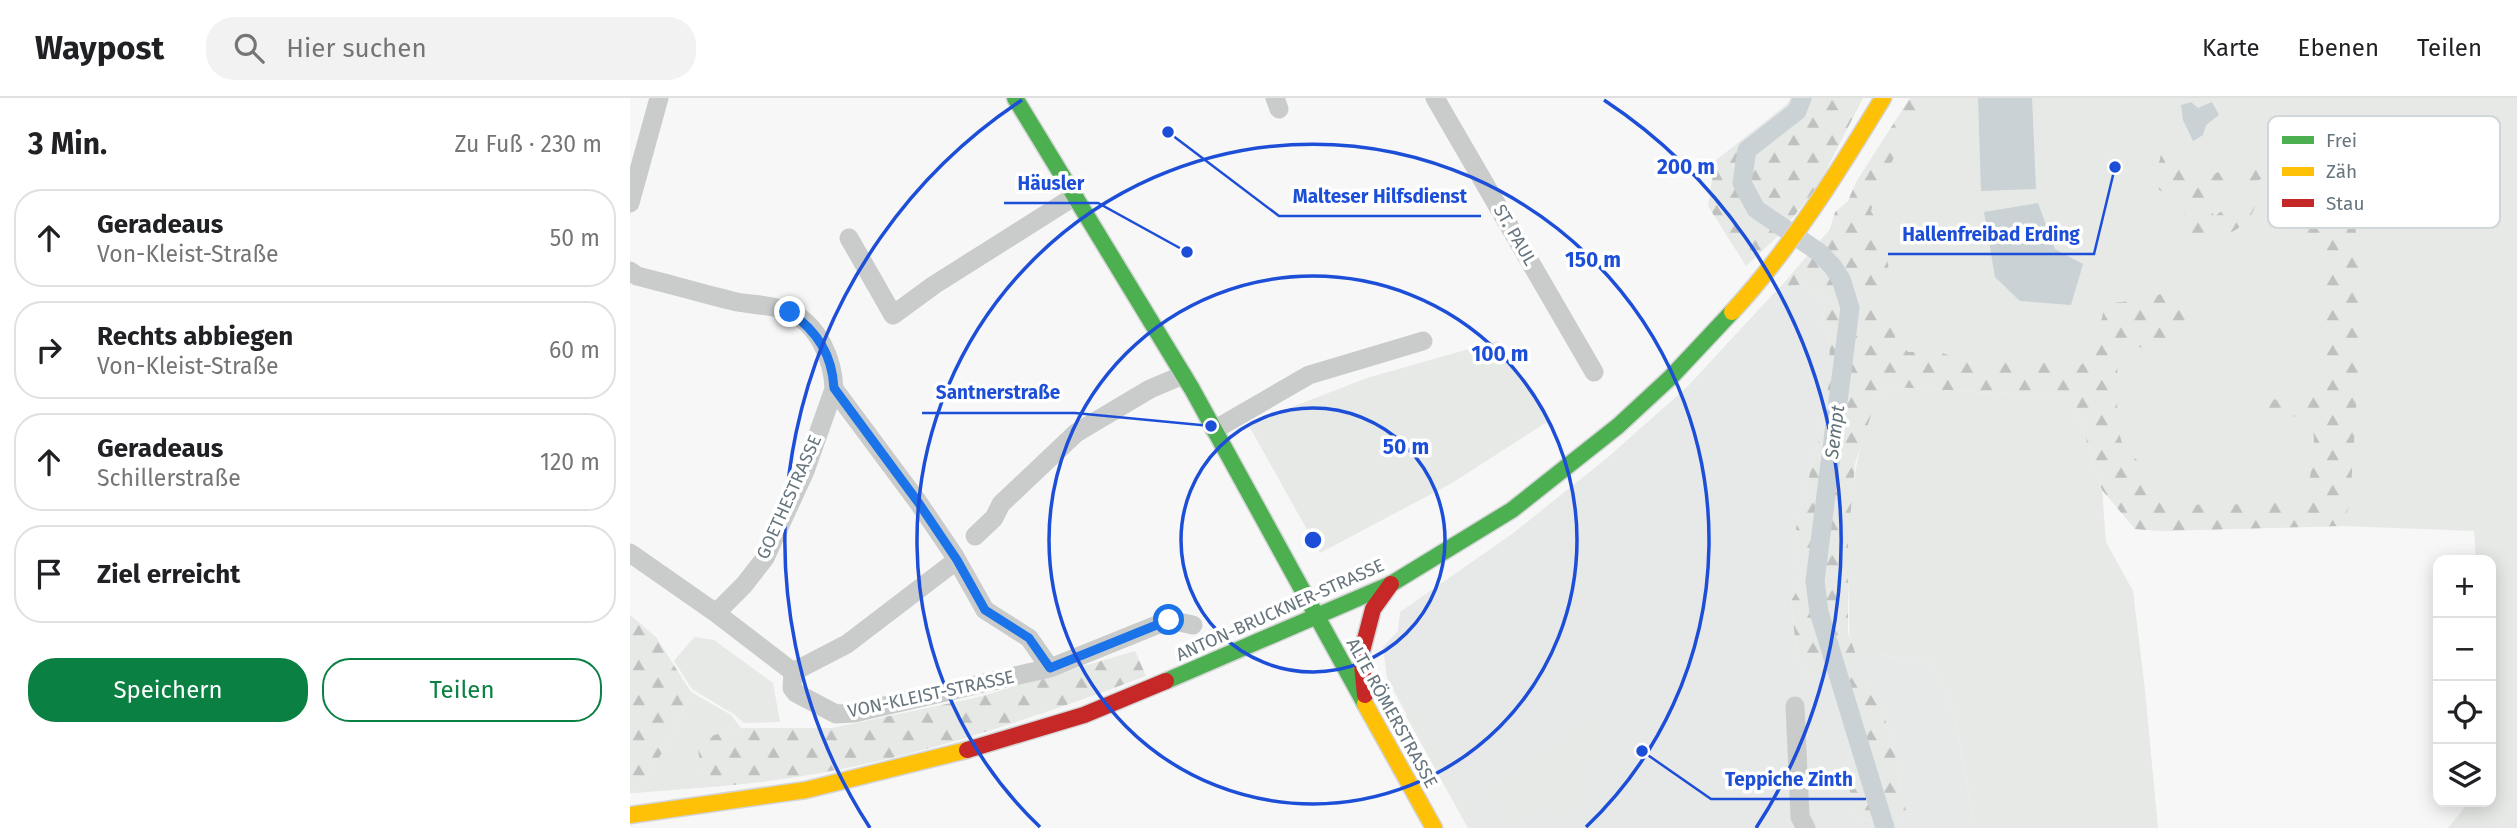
<!DOCTYPE html>
<html lang="de">
<head>
<meta charset="utf-8">
<style>
	:root { --surface:#fff; --page:#f2f2f2; --text:#202124; --muted:#757577; --line:#e0e0e0; --accent:#0b8043 }
	body { margin:0; font-family:"Fira Sans",sans-serif; background:var(--page); color:var(--text) }
	.controls { position:absolute; right:21px; bottom:21px; display:grid; overflow:hidden; border-radius:14px; box-shadow:0 4px 18px #0003 }
	.controls button { width:63px; height:63px; display:grid; place-items:center; padding:0; border:0; border-bottom:2px solid var(--line); background:var(--surface); color:var(--text); font:35px sans-serif }
	.stop { position:absolute; width:21px; height:21px; margin:-16px; border:5px solid #1a73e8; border-radius:50%; background:#fff }
	.stop.end { background:#1a73e8; border-color:#fff; box-shadow:0 2px 7px #0008 }
	.list { margin:0; padding:0; list-style:none }
	h2 { display:flex; justify-content:space-between; align-items:center; height:91px; margin:0; padding:0 28px; font-size:30px }
	h2 small { font-size:23px; font-weight:400; color:var(--muted) }
	.list li { display:grid; grid-template-columns:46px 1fr auto; gap:21px; align-items:center; box-sizing:border-box; height:98px; margin:0 14px 14px; padding:0 14px; border:2px solid var(--line); border-radius:28px }
	.list b { display:block; font-size:26px; white-space:nowrap }
	.list p { margin:0; font-size:23px; white-space:nowrap; color:var(--muted) }
	.list em { font-size:23px; font-style:normal; color:var(--muted) }
	.actions { display:flex; gap:14px; padding:21px 28px }
	.actions a { flex:1; padding:16px 0; border:2px solid var(--accent); border-radius:28px; text-align:center; font-size:24px; color:var(--accent) }
	.actions .main { background:var(--accent); color:#fff }
	.icon { flex:none; width:38px; height:38px; fill:none; stroke:currentColor; stroke-width:2; stroke-linecap:round; stroke-linejoin:round }
	.map { position:relative; flex:none; width:1887px; height:730px; overflow:hidden }
	header { display:flex; align-items:center; gap:42px; box-sizing:border-box; height:98px; padding:0 35px; background:var(--surface); border-bottom:2px solid var(--line) }
	header strong { font-size:33px }
	nav { display:flex; gap:38px; margin-inline-start:auto; font-size:24px }
	.search { width:490px; height:63px; background:var(--page); display:flex; align-items:center; gap:18px; box-sizing:border-box; padding:0 24px; border-radius:28px; color:var(--muted); font-size:26px }
	main { display:flex }
	aside { flex:1; background:var(--surface) }
	.map>svg:first-child { display:block }
	.built { fill:#e7e9e9 }
	.green { fill:#e6e9e5 }
	.forest { fill:url(#forest-firs) }
	.water { fill:#cad2d5 }
	.lines { fill:none; stroke-linecap:round; stroke-linejoin:round }
	.canal { stroke:#cad2d5; stroke-width:19 }
	.fast-casing { stroke:#d3d4d5; stroke-width:19 }
	.slow-casing { stroke:#d3d4d5; stroke-width:19 }
	.jam-casing { stroke:#d3d4d5; stroke-width:19 }
	.street { stroke:#cacccc; stroke-width:19 }
	.fast { stroke:#4caf50; stroke-width:16 }
	.slow { stroke:#ffc107; stroke-width:16 }
	.jam { stroke:#c62828; stroke-width:16 }
	.route { stroke:#1a73e8; stroke-width:9 }
	.ring { fill:none; stroke:#1d4ed8; stroke-width:3.5 }
	.labels { text-anchor:middle; stroke-width:7; stroke-linejoin:round; paint-order:stroke }
	.street-label { font-size:18px; fill:#66757e; stroke:#fff }
	.water-label { font-size:19px; font-style:italic; fill:#617378; stroke:#fff }
	.key { fill:#fff; stroke:#d1d6d8; stroke-width:2 }
	.key-label { font-size:19px; fill:#66757e }
	.centre { fill:#1d4ed8; stroke:#fff; stroke-width:3.5 }
	.ring-label { font-size:21px; text-anchor:middle; font-weight:bold; fill:#1d4ed8; stroke:#fff; stroke-width:7; stroke-linejoin:round; paint-order:stroke }
	.leader { fill:none; stroke:#1d4ed8; stroke-width:2.5 }
	.callout-dot { fill:#1d4ed8; stroke:#fff; stroke-width:2.5 }
	.callout-label { font-size:19px; text-anchor:middle; font-weight:bold; fill:#1d4ed8; stroke:#fff; stroke-width:7; stroke-linejoin:round; paint-order:stroke }
</style>
</head>
<body>
<header>
<strong>Waypost</strong>
<div class="search"><svg class="icon" aria-label="search" viewBox="0 0 24 24"><circle cx="10" cy="10" r="6"/><path d="M15 15l6 6"/></svg>Hier suchen</div>
<nav><a>Karte</a><a>Ebenen</a><a>Teilen</a></nav>
</header>
<main>
<aside>
<h2>3 Min.<small>Zu Fuß · 230 m</small></h2>
<ul class="list">
<li><svg class="icon" aria-label="ahead" viewBox="0 0 24 24"><path d="M12 20V5M6 11l6-6 6 6"/></svg><div><b>Geradeaus</b><p>Von-Kleist-Straße</p></div><em>50 m</em></li>
<li><svg class="icon" aria-label="right" viewBox="0 0 24 24"><path d="M7 20v-9h11M14 6l5 5-5 5"/></svg><div><b>Rechts abbiegen</b><p>Von-Kleist-Straße</p></div><em>60 m</em></li>
<li><svg class="icon" aria-label="ahead" viewBox="0 0 24 24"><path d="M12 20V5M6 11l6-6 6 6"/></svg><div><b>Geradeaus</b><p>Schillerstraße</p></div><em>120 m</em></li>
<li><svg class="icon" aria-label="arrive" viewBox="0 0 24 24"><path d="M6 21V4h12l-3 4 3 4H6"/></svg><div><b>Ziel erreicht</b></div></li>
</ul>
<div class="actions"><a class="main">Speichern</a><a>Teilen</a></div>
</aside>
<div class="map">
<svg width="1887" height="730" viewBox="0 0 1887 730">
	<defs>
		<pattern id="forest-firs" width="22" height="20" patternUnits="userSpaceOnUse" patternTransform="scale(1.75)"><rect width="22" height="20" fill="#e6e9e5"/><path d="M5 1l3.5 6h-7zM16 11l3.5 6h-7z" fill="#bec1bf"/></pattern>
	</defs>
	<rect width="100%" height="100%" fill="#f7f7f7"/>
	<path class="built" d="M1173,186L1197,204L1191,222L1200,247V275L1197,308L1166,430L1171,478L1167,493L1161,503L1166,549L1172,571L1179,581L1196,576L1213,577L1238,651L1214,671L1227,720L1265,726L1275,712L1271,696L1270,675L1253,613L1238,592L1225,557H1249L1297,562L1307,574L1324,613L1344,725L1343,730H838L757,580L753,549L768,533L770,514L882,436L977,360L1057,289L1143,196L1148,192Z"/>
	<path class="green" d="M1293,0H1887V730H1818L1839,704H1861V462H1846L1844,433L1713,428L1528,433L1444,278L1233,265L1220,111Z
		M867,243L920,322L822,385L690,455L618,326L737,280Z
		M1263,289L1443,300L1472,392L1476,444L1503,493L1515,592L1528,730H1343L1344,724L1324,613L1307,574L1297,562L1249,557H1225C1217,533 1220,528 1219,504C1215,429 1220,366 1248,296Z
		M64,539L84,542L143,585L150,624L114,625L105,617L62,591L44,563Z
		M61,594L101,617L111,630L84,637L71,670L93,688L4,695L37,648Z
		M784,612L849,730H838L776,618Z
		M968,614L972,618L951,709L933,727L912,705L884,730L861,692Z"/>
	<path class="forest" d="M1160,0H1233L1188,88L1148,138L1116,168L1078,108L1085,63L1157,6Z
		M1280,0H1309L1288,19L1247,89L1241,113L1255,138L1259,175L1250,196L1266,241L1278,254L1306,253L1321,258L1394,260L1451,267C1469,253 1468,232 1474,212L1483,205L1507,202L1531,196L1547,199C1560,219 1569,247 1535,250C1522,251 1509,248 1496,249L1487,264L1488,296L1486,325L1493,348L1511,366L1524,398L1533,407L1635,406L1677,399C1679,379 1691,335 1678,320L1641,316L1637,308L1639,301L1665,303L1689,296L1697,182L1688,160L1671,133L1670,116L1678,105L1698,108L1714,118L1725,128L1734,185L1720,405L1713,428L1528,433L1505,431L1472,392L1443,300L1263,289L1248,296L1225,366L1218,443V534L1238,592L1253,613L1270,675L1271,696L1276,712L1265,726L1227,720L1214,671L1238,650L1213,577L1196,576L1179,581L1172,572L1166,549L1161,503L1167,493L1171,478L1166,430L1197,308L1200,247L1191,222L1197,204L1173,186L1148,192L1200,131L1205,114L1218,103L1226,84Z
		M1648,43L1655,49L1658,60C1638,88 1614,82 1587,95L1581,110L1584,119L1603,104L1621,101L1625,109C1615,134 1588,143 1563,140C1552,123 1557,114 1549,98L1535,96L1523,87L1531,57L1545,51L1561,58C1563,70 1563,78 1577,81L1588,74L1606,70H1617L1629,61L1642,44Z
		M0,517L26,539L61,594L37,648L4,695H0Z
		M505,553L516,578C380,629 239,676 93,688L71,670L68,652L84,637L111,630H202L345,600Z"/>
	<path class="water" d="M1348,0H1402L1406,91L1351,93Z
		M1561,4L1568,10L1582,4L1589,17L1576,27L1573,37L1563,43L1553,22L1551,7Z
		M1408,105L1425,151L1453,166L1441,207L1390,203L1365,179L1354,114Z"/>
	<g class="lines">
		<path class="canal" d="M1172,0L1167,13L1117,52L1112,85L1126,111L1190,155L1203,169L1211,181L1220,210L1185,483L1189,514L1255,730"/>
		<defs>
			<path id="fast" d="M385,0L562,291L735,606
				M536,583L761,486L882,412L988,328L1041,279L1102,214"/>
			<path id="slow" d="M1102,214C1161,150 1208,74 1253,0
				M735,606L804,730
				M0,717L176,692L337,652"/>
			<path id="jam" d="M735,597L731,557L743,511L761,486
				M337,652L454,617L536,583"/>
		</defs>
		<use href="#fast" class="fast-casing"/>
		<use href="#slow" class="slow-casing"/>
		<use href="#jam" class="jam-casing"/>
		<path class="street" d="M645,0L649,11
			M805,0L964,274
			M0,105L29,0
			M219,140L263,217L304,187L445,98
			M0,173L7,178C40,186 73,196 107,204C124,207 145,207 160,214C189,227 203,262 204,291L288,404L324,457L355,512L399,540L420,570
			M584,332L679,277L793,243
			M345,438L364,420L371,406L446,335L520,291L553,277
			M0,455L86,515L114,487L135,460L175,373L204,291
			M86,515L163,574L217,546L327,462
			M163,574L162,590L166,595L206,616L224,615L420,570L539,522L563,527
			M1165,608L1170,719L1176,730"/>
		<use href="#fast" class="fast"/>
		<use href="#slow" class="slow"/>
		<use href="#jam" class="jam"/>
	</g>
	<g class="lines">
		<path class="route" d="M160,214C188,234 202,257 204,290L288,404L327,462L355,512L399,540L420,570L539,522"/>
	</g>
	<g class="ring">
		<circle cx="683" cy="442" r="132"/>
		<circle cx="683" cy="442" r="264"/>
		<path d="M410 729A396 396 0 1 1 956 729"/>
		<path d="M240 730A528 528 0 0 1 392 2M974 2A528 528 0 0 1 1126 730"/>
	</g>
	<g class="labels">
		<g class="street-label">
			<text transform="translate(885 137) rotate(60)" y="6">ST. PAUL</text>
			<text transform="translate(159 399) rotate(-66)" y="6">GOETHESTRASSE</text>
			<text transform="translate(650 512) rotate(-24)" y="6">ANTON-BRUCKNER-STRASSE</text>
			<text transform="translate(301 596) rotate(-12)" y="6">VON-KLEIST-STRASSE</text>
			<text transform="translate(762 615) rotate(61)" y="6">ALTE RÖMERSTRASSE</text>
		</g>
		<g class="water-label">
			<text transform="translate(1204 334) rotate(-83)" y="7">Sempt</text>
		</g>
	</g>
	<rect x="1638" y="18" width="232" height="112" rx="10" class="key"/>
	<rect x="1652" y="38" width="32" height="8" fill="#4caf50"/>
	<rect x="1652" y="69" width="32" height="9" fill="#ffc107"/>
	<rect x="1652" y="101" width="32" height="8" fill="#c62828"/>
	<g class="key-label">
		<text x="1696" y="49">Frei</text>
		<text x="1696" y="80">Zäh</text>
		<text x="1696" y="112">Stau</text>
	</g>
	<circle cx="683" cy="442" r="10" class="centre"/>
	<g class="ring-label">
		<text x="1056" y="76">200 m</text>
		<text x="963" y="169">150 m</text>
		<text x="870" y="263">100 m</text>
		<text x="776" y="356">50 m</text>
	</g>
	<path class="leader" d="M557 154L468 105H374M538 34L649 118H851M1485 69L1464 156H1258M581 328L445 315H292M1012 653L1081 701H1236"/>
	<g class="callout-dot">
		<circle cx="557" cy="154" r="7"/>
		<circle cx="538" cy="34" r="7"/>
		<circle cx="1485" cy="69" r="7"/>
		<circle cx="581" cy="328" r="7"/>
		<circle cx="1012" cy="653" r="7"/>
	</g>
	<g class="callout-label">
		<text x="421" y="92">Häusler</text>
		<text x="750" y="105">Malteser Hilfsdienst</text>
		<text x="1361" y="143">Hallenfreibad Erding</text>
		<text x="368" y="301">Santnerstraße</text>
		<text x="1159" y="688">Teppiche Zinth</text>
	</g>
</svg>
<div class="controls">
<button>+</button>
<button>−</button>
<button><svg class="icon" aria-label="locate" viewBox="0 0 24 24"><circle cx="12" cy="12" r="6"/><path d="M12 2v4M12 18v4M2 12h4M18 12h4"/></svg></button>
<button><svg class="icon" aria-label="layers" viewBox="0 0 24 24"><path d="M12 4l9 5-9 5-9-5zM3 14l9 5 9-5"/></svg></button>
</div>
<div class="stop" style="left:539px;top:522px"></div>
<div class="stop end" style="left:160px;top:214px"></div>
</div>
</main>
</body>
</html>
